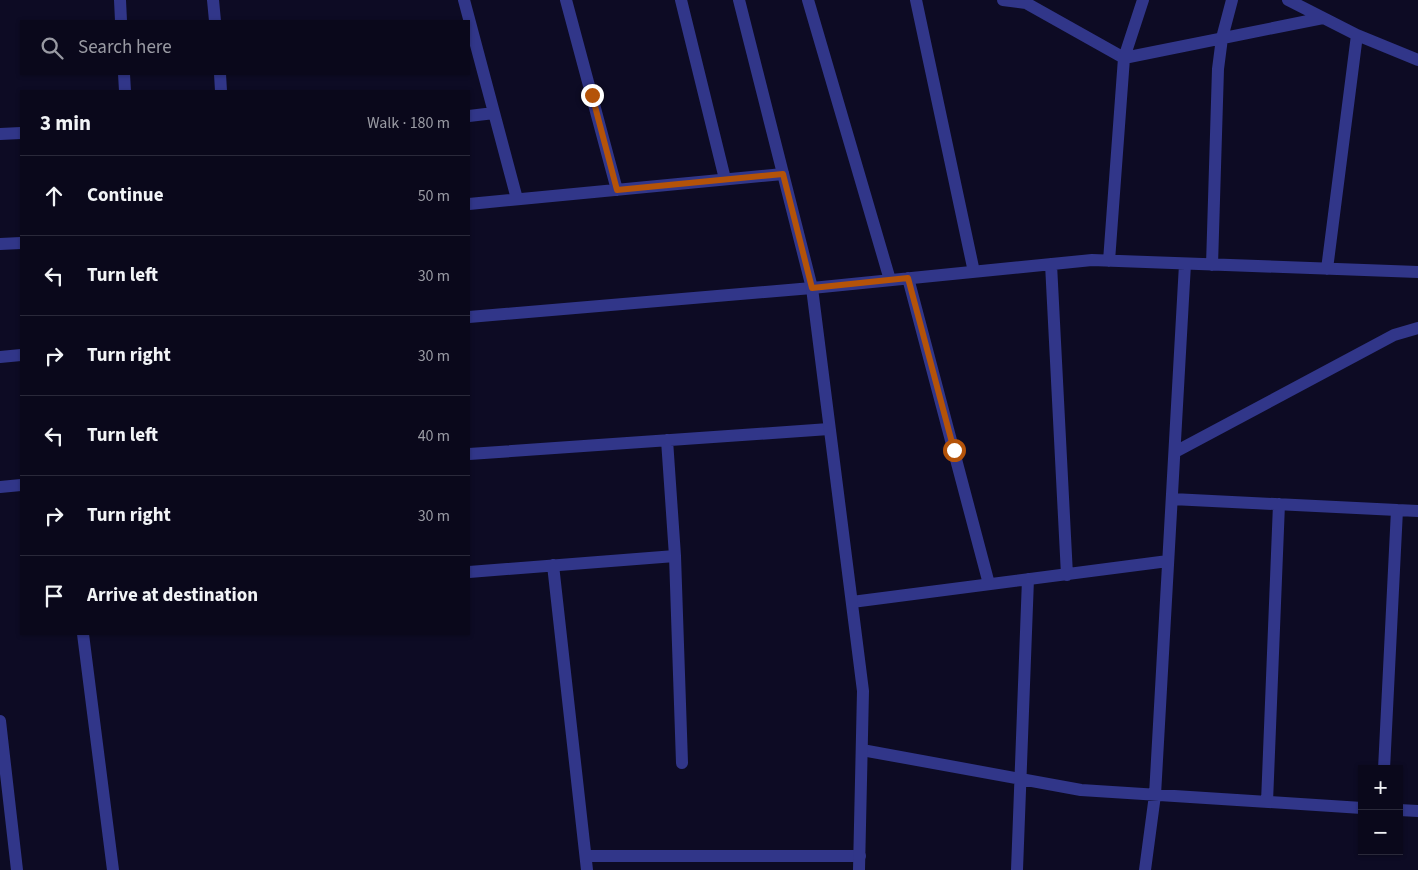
<!DOCTYPE html>
<html lang="en">
<head>
<meta charset="utf-8">
<style>
	:root { --surface:#0a081b; --page:#181628; --text:#f1f3f6; --muted:#999aa3; --line:#2a293a }
	body { margin:0; font-family:"Source Sans 3",sans-serif; background:var(--page); color:var(--text) }
	.controls { position:absolute; right:15px; bottom:15px; display:grid; overflow:hidden; border-radius:0px; box-shadow:0 1px 4px #0004 }
	.controls button { width:45px; height:45px; display:grid; place-items:center; padding:0; border:0; border-bottom:1px solid var(--line); background:var(--surface); color:var(--text); font:25px sans-serif }
	.stop { position:absolute; width:15px; height:15px; margin:-11px; border:4px solid #b45309; border-radius:50%; background:#fff }
	.stop.end { background:#b45309; border-color:#fff; box-shadow:0 1px 5px #0008 }
	.list { margin:0; padding:0; list-style:none }
	h2 { display:flex; justify-content:space-between; align-items:center; height:65px; margin:0; padding:0 20px; font-size:21px }
	h2 small { font-size:16px; font-weight:400; color:var(--muted) }
	.list li { display:grid; grid-template-columns:32px 1fr auto; gap:15px; align-items:center; box-sizing:border-box; height:80px; padding:0 20px; border-top:1px solid var(--line) }
	.list b { display:block; font-size:19px; white-space:nowrap }
	.list em { font-size:16px; font-style:normal; color:var(--muted) }
	.icon { flex:none; width:28px; height:28px; fill:none; stroke:currentColor; stroke-width:2; stroke-linecap:round; stroke-linejoin:round }
	.map { position:relative; flex:none; width:1418px; height:870px; overflow:hidden }
	.search { position:absolute; background:var(--surface); box-shadow:0 1px 4px #0004; left:20px; top:20px; width:450px; height:55px; display:flex; align-items:center; gap:12px; box-sizing:border-box; padding:0 18px; border-radius:0px; color:var(--muted); font-size:19px }
	.panel { position:absolute; background:var(--surface); box-shadow:0 1px 4px #0004; left:20px; top:90px; width:450px; height:545px; border-radius:0px }
	.map>svg:first-child { display:block }
	.lines { fill:none; stroke-linecap:round; stroke-linejoin:round }
	.minor { stroke:#313689; stroke-width:12 }
	.tertiary { stroke:#313689; stroke-width:12 }
	.route { stroke:#b45309; stroke-width:6 }
</style>
</head>
<body>
<div class="map">
<svg width="1418" height="870" viewBox="0 0 1418 870">
	<rect width="100%" height="100%" fill="#0d0b24"/>
	<g class="lines">
		<path class="minor" d="M120,0L121,21
			M213,0L215,21
			M464,0L517,199
			M566,0L617,190
			M681,0L725,179
			M808,0L890,280
			M916,0L974,272
			M1003,0L1026,3L1124,58L1109,261
			M1143,0L1124,58L1323,18
			M1288,0L1357,35L1327,269
			M1357,35L1418,60
			M124,74L125,91
			M220,74L221,91
			M469,116L494,113
			M0,134L21,133
			M469,204L783,174
			M0,244L21,243
			M1051,264L1067,575
			M1212,265L1218,69L1222,38L1232,0
			M908,278L989,584
			M469,317L812,288L1092,260L1418,272
			M0,357L21,355
			M667,440L675,556L682,763
			M1175,452L1394,335L1418,328
			M469,454L829,429
			M0,487L21,485
			M1172,499L1397,510L1384,769
			M1397,510L1418,511
			M553,565L587,870
			M469,572L675,556
			M852,602L1168,561
			M83,634L113,870
			M0,721L17,870
			M862,750L1081,790L1362,808
			M1267,802L1279,504
			M1399,810L1418,811
			M586,856H860
			M1017,870L1028,579
			M1145,870L1155,795L1185,264"/>
		<path class="tertiary" d="M739,0L812,288L863,691L859,870"/>
	</g>
	<g class="lines">
		<path class="route" d="M592,95L617,190L783,174L812,288L908,278L954,450"/>
	</g>
</svg>
<div class="controls">
<button>+</button>
<button>−</button>
</div>
<div class="stop" style="left:954px;top:450px"></div>
<div class="stop end" style="left:592px;top:95px"></div>
<div class="search"><svg class="icon" aria-label="search" viewBox="0 0 24 24"><circle cx="10" cy="10" r="6"/><path d="M15 15l6 6"/></svg>Search here</div>
<section class="panel">
<h2>3 min<small>Walk · 180 m</small></h2>
<ul class="list">
<li><svg class="icon" aria-label="ahead" viewBox="0 0 24 24"><path d="M12 20V5M6 11l6-6 6 6"/></svg><div><b>Continue</b></div><em>50 m</em></li>
<li><svg class="icon" aria-label="left" viewBox="0 0 24 24"><path d="M17 20v-9H6M10 6l-5 5 5 5"/></svg><div><b>Turn left</b></div><em>30 m</em></li>
<li><svg class="icon" aria-label="right" viewBox="0 0 24 24"><path d="M7 20v-9h11M14 6l5 5-5 5"/></svg><div><b>Turn right</b></div><em>30 m</em></li>
<li><svg class="icon" aria-label="left" viewBox="0 0 24 24"><path d="M17 20v-9H6M10 6l-5 5 5 5"/></svg><div><b>Turn left</b></div><em>40 m</em></li>
<li><svg class="icon" aria-label="right" viewBox="0 0 24 24"><path d="M7 20v-9h11M14 6l5 5-5 5"/></svg><div><b>Turn right</b></div><em>30 m</em></li>
<li><svg class="icon" aria-label="arrive" viewBox="0 0 24 24"><path d="M6 21V4h12l-3 4 3 4H6"/></svg><div><b>Arrive at destination</b></div></li>
</ul>
</section>
</div>
</body>
</html>
